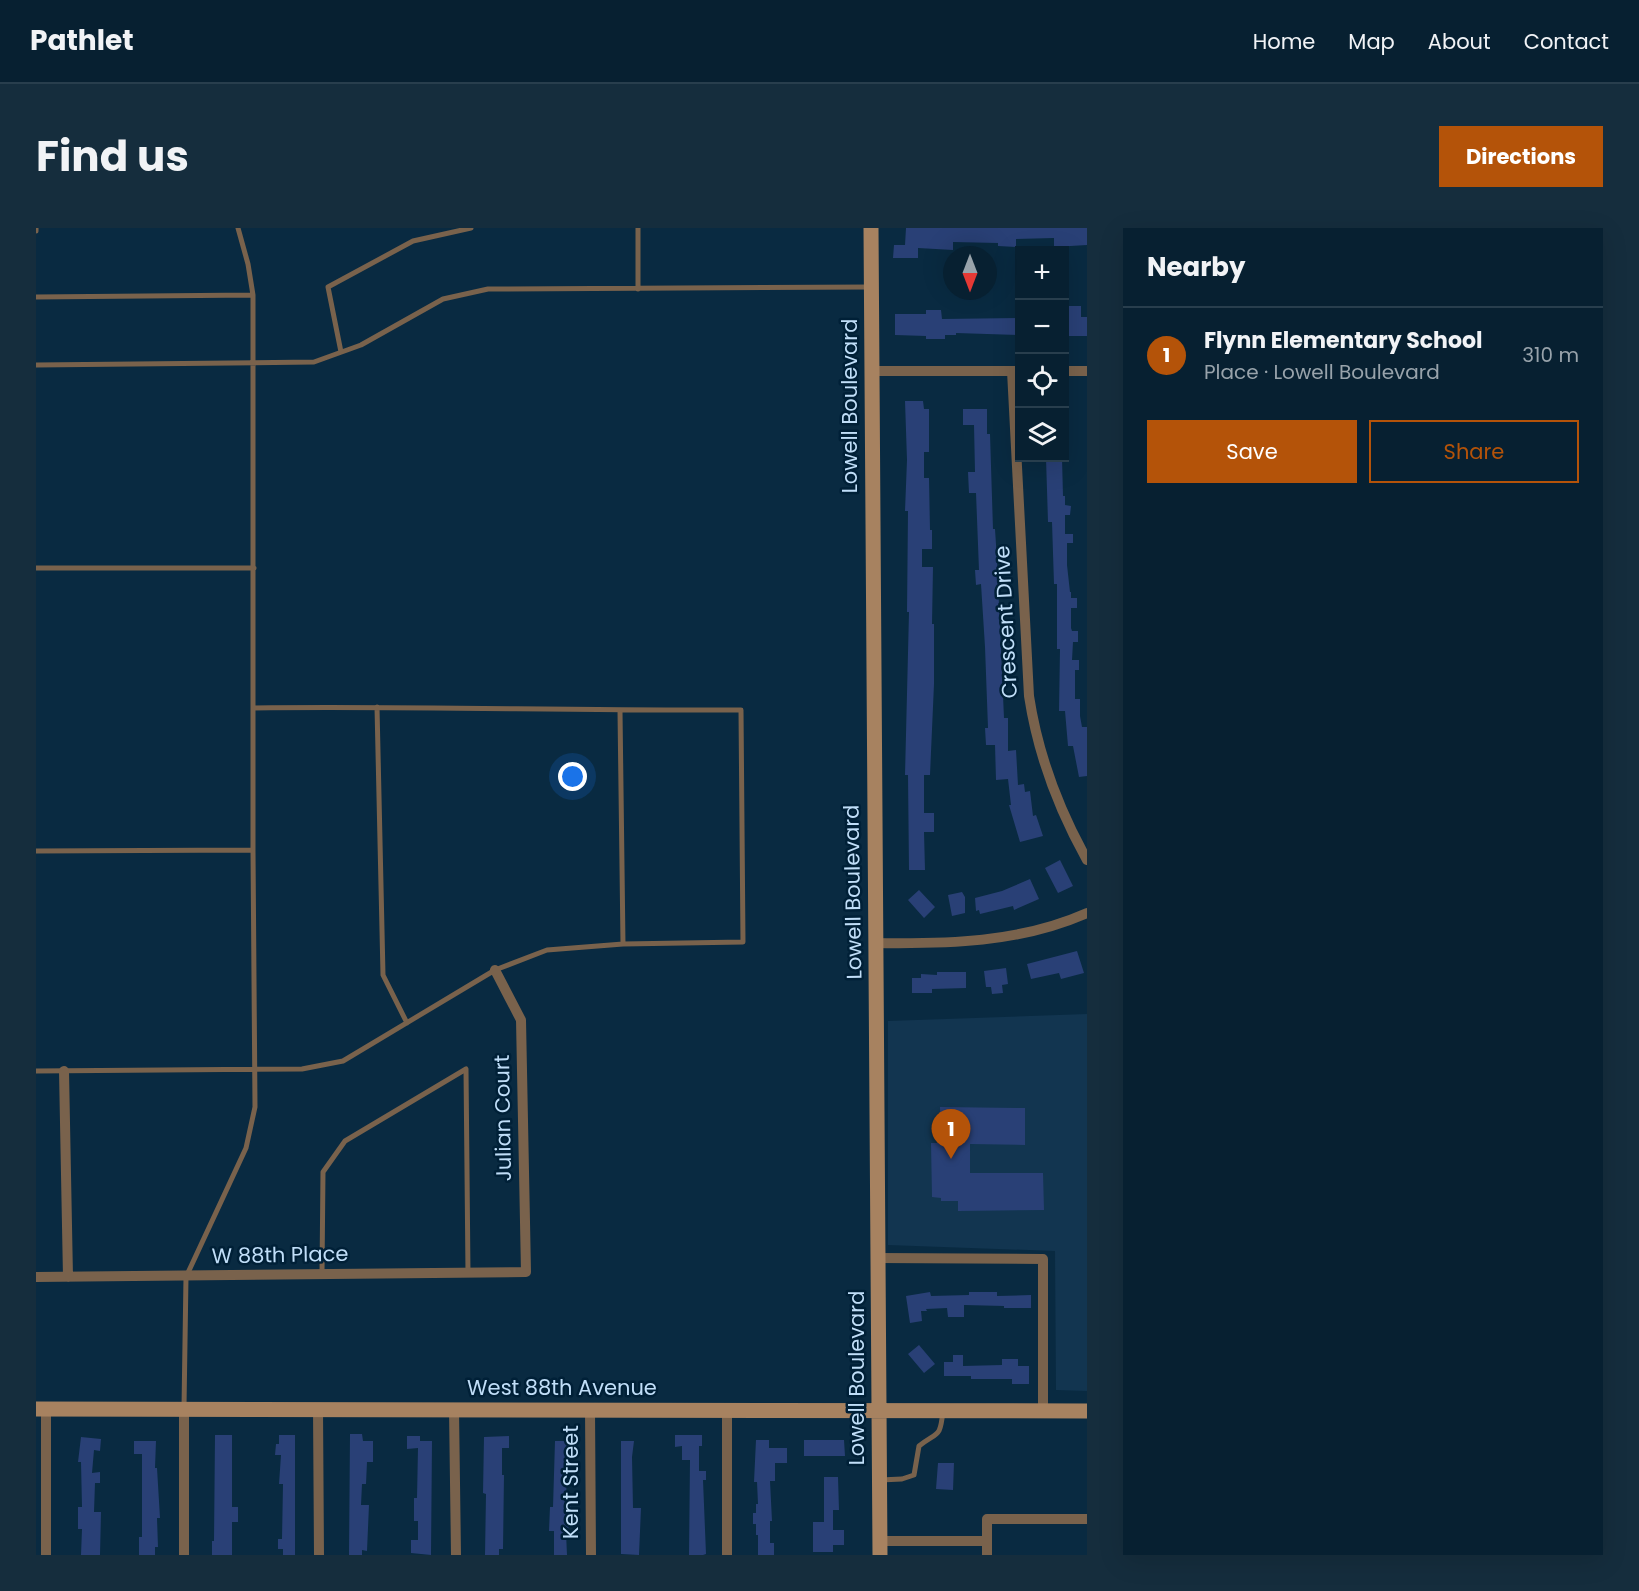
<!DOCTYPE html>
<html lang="en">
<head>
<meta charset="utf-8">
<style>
	:root { --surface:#072031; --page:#152d3d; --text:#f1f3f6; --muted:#98a3ab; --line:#283e4d; --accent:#b45309 }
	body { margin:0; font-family:Poppins,sans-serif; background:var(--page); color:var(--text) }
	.controls { position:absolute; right:18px; top:18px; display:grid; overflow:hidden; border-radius:0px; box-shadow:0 6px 24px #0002 }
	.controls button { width:54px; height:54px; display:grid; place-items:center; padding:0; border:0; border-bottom:2px solid var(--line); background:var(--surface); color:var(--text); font:30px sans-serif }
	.compass { position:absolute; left:907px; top:18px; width:54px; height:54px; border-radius:50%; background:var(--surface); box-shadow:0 6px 24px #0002; rotate:180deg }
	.you { position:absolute; left:537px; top:549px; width:21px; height:21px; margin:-15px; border:4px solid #fff; border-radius:50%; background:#1a73e8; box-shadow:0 0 0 9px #1a73e833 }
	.badge { display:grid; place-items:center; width:39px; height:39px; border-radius:50%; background:var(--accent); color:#fff; font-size:20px; font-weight:700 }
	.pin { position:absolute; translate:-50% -50px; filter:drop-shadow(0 2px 3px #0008) }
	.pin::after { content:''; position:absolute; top:32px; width:21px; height:18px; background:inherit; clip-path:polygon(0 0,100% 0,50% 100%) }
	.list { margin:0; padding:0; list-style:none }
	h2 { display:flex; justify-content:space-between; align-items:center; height:78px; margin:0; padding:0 24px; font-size:26px }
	h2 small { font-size:20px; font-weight:400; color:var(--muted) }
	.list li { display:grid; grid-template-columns:39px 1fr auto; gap:18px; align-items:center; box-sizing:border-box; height:96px; padding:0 24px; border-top:2px solid var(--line) }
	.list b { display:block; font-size:22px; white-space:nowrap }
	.list p { margin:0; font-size:20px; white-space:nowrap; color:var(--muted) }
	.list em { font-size:20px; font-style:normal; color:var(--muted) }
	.actions { display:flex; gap:12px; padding:18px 24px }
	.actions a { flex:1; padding:14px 0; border:2px solid var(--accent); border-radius:0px; text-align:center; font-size:21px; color:var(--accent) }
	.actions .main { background:var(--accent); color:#fff }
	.icon { flex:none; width:33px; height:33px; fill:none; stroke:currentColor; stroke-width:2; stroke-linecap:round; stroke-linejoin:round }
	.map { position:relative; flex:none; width:1051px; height:1327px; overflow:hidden; border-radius:0px }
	header { display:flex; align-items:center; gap:36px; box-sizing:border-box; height:84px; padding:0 30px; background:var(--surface); border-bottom:2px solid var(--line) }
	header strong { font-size:28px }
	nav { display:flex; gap:33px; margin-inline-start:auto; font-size:21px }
	.intro { display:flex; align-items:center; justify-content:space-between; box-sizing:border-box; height:144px; padding:0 36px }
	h1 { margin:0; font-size:42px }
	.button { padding:15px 27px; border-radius:0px; background:var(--accent); color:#fff; font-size:21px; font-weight:700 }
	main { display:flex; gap:36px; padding:0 36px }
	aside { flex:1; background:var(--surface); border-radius:0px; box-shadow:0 6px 24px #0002 }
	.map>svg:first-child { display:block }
	.built { fill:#123550 }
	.building { fill:#294076 }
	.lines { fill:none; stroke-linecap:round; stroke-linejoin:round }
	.lane { stroke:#79624c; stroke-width:5 }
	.street { stroke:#79624c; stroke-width:10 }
	.secondary { stroke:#a78260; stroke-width:15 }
	.labels { text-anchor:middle; stroke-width:5; stroke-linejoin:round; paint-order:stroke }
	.street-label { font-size:21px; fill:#c0def8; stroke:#002037 }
</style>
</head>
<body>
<header>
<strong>Pathlet</strong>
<nav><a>Home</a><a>Map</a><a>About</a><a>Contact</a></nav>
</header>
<div class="intro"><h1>Find us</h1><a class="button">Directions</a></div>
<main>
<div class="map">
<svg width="1051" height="1327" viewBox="0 0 1051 1327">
	<rect width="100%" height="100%" fill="#092a41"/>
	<path class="built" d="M1051,786V1163L1020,1162L1019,1023L852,1017V793Z"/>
	<path class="building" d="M870,0H1051V17L1018,19V10L980,11V19L962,18V15L917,14V22L882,20V30H857L858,17H869Z
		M1029,78H1045V89H1051V108H1029Z
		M890,82H905L906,91L983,90V107L920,105V107H909V111H890V108L859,107V86H890Z
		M869,173H887L888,181H893V224H888V250H893L894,302H896V321H886V339H897L896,396H898V456L894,547H888V585H898V604H888L889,642H873L872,547H869L873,384H871L872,283H869L871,232Z
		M927,181H951V206H954L957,301H959L961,332L968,490H972V523L980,522L982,557L988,556L989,564L994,563L997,588L1000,587L1007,608L984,614L973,577H975L972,551L960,552L959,517H950L949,500H952L949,419L945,356L940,357L939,342H943L940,265H933L932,244H939L938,197H927Z
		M1010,230H1026L1027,268H1029V277L1035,278L1034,287H1029V306H1037V315H1031V337L1034,364H1035V370H1041V380H1035V400L1036,403H1042V414H1037L1036,432H1043V442H1039V471H1044V488L1046,499H1051V548L1043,549L1037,518H1032L1029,483H1023L1024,421H1021V356H1018L1016,294H1012Z
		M1024,632L1037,658L1022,665L1009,640Z
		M994,651L1003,671L978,682L977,678L944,686L943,682L940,683L939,670L966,663Z
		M883,662L899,679L888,690L872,672Z
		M926,664L929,669V685L916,688L912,667Z
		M1041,723L1048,745L1025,751L1023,745L995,751L991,736Z
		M970,740L972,756L966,757L967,765L956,766L955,759H950L948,743Z
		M901,744H930V760L896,761V765H876V750H885V746L901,747Z
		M904,879L989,880V917L934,916V945H1007L1008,982L922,983V973H905V970L896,969L895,915H905Z
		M894,1064L895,1068L933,1067V1064H961V1068L995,1067V1080H968V1078L928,1077V1089H912L911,1080L890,1081L891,1083H885L886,1093L874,1095L870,1068Z
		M883,1117L899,1136L888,1145L872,1126Z
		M917,1127H927V1138L966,1137V1131H982V1138H993V1156H976V1151H935V1148H908V1134H917Z
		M314,1206H326L327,1213H337V1234H331L330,1256H326L325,1277H333L331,1323L326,1322V1327H313Z
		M179,1207H196V1279H202V1294H196V1327H176V1313H178Z
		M243,1207H259V1327H247V1321H242V1311H246L247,1256H243L245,1227H239L240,1216H243Z
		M639,1207H666V1218H663V1243H670V1252H667L670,1326L667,1327H653L654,1232H646V1218L639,1219Z
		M371,1208H384V1213H396L395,1327L375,1325V1312H382V1293H378V1270H381L382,1220L371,1221Z
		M473,1208V1220H466V1247H468L467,1321H463V1327H449L450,1266L447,1265L448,1209Z
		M45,1209L65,1211L64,1223L58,1222L56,1245L64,1244V1255H59L58,1284H65L64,1327H45L46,1301H42V1279H46L45,1234H42Z
		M720,1212H733V1220H751V1235H739V1253H734L736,1293H734V1315H738V1327H722V1307H720V1296H717V1285H720V1276H722L721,1254H718Z
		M768,1212H808L809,1228H768Z
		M98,1213H120L119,1240H121L124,1290H121L122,1319H119V1327H103V1309H106V1226H98Z
		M519,1213H532L530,1271H535L532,1304H530L531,1327H518V1303H513L514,1279H517Z
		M585,1213H598L596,1229L597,1280H605L603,1327L585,1326Z
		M902,1235H918L917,1262L900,1261Z
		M788,1249H802L803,1282H797V1302H808V1317H797V1324H777V1294H788Z"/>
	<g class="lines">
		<path class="lane" d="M0,3V0
			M602,61V0
			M0,69L217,67
			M305,124L292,59L377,13L435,0
			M0,137L278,134L325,117L407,71L452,61L834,59
			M0,340H218
			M341,479L347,747L371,795
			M218,480C380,478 543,483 705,482L707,714L587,716L584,483
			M0,623L217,622V67L212,36L202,0
			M0,843L266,841L307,833L459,742L511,722L587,716
			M286,1045L287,944L309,913L430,841L432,1045
			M148,1179L150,1049L210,920L219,879L217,622
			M844,1252L866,1251L878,1247L883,1218C902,1203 904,1211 907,1183"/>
		<path class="street" d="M835,143H984
			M976,143L993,468C1002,527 1022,580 1051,632
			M1028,143H1051
			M839,715C911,716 983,715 1051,685
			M28,843L32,1049
			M841,1030L1007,1031V1183
			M0,1049L490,1044L485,792L459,742
			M10,1181V1327
			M282,1181L283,1327
			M418,1181L420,1327
			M554,1181L555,1327
			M691,1181V1327
			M844,1313H951
			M148,1327V1180
			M951,1327V1291H1051"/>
		<path class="secondary" d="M835,0L844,1327
			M0,1181L1051,1183"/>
	</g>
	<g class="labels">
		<g class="street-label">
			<text transform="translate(814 178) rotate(-90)" y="7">Lowell Boulevard</text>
			<text transform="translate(970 394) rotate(-93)" y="7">Crescent Drive</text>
			<text transform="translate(817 664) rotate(-91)" y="7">Lowell Boulevard</text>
			<text transform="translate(467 890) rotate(-91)" y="7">Julian Court</text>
			<text transform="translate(244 1027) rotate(-1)" y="7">W 88th Place</text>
			<text transform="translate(821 1150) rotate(-90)" y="7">Lowell Boulevard</text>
			<text x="526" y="1167">West 88th Avenue</text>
			<text transform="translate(535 1254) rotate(-90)" y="7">Kent Street</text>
		</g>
	</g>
</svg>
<div class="controls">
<button>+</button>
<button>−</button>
<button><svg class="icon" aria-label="locate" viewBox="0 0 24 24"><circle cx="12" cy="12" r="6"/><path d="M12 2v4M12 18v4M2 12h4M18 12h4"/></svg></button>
<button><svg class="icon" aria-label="layers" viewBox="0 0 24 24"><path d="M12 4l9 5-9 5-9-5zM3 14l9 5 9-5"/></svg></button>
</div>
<svg class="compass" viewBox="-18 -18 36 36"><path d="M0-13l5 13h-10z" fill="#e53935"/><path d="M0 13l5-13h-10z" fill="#98a3ab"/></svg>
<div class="you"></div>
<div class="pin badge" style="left:915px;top:931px">1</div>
</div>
<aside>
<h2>Nearby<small></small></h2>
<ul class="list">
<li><span class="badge">1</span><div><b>Flynn Elementary School</b><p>Place · Lowell Boulevard</p></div><em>310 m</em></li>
</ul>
<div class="actions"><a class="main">Save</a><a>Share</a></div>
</aside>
</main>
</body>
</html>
